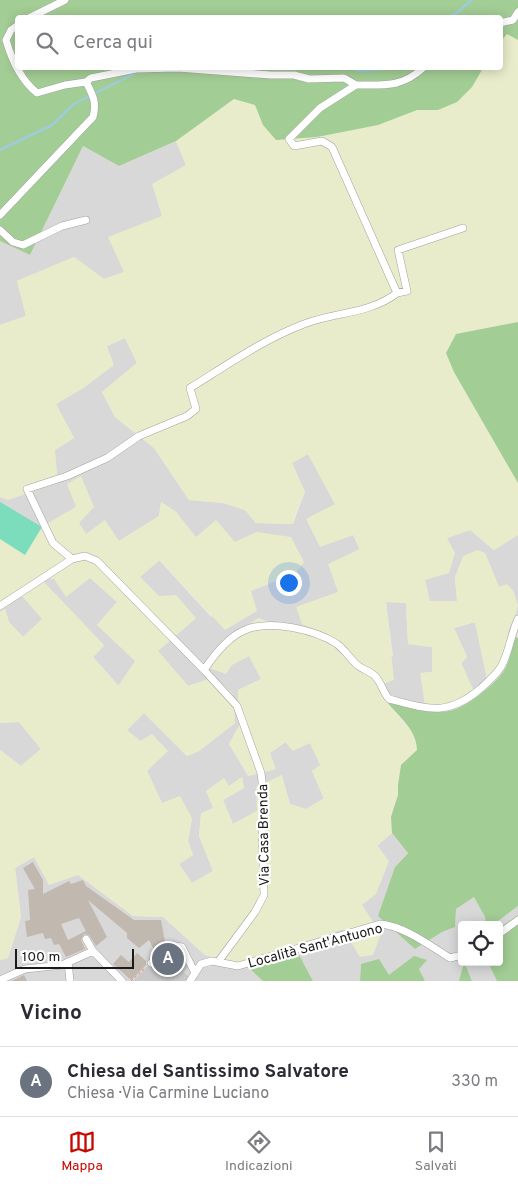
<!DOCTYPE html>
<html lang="it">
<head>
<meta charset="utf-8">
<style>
	:root { --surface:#fff; --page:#f7f7f7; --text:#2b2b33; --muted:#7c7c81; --line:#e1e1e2; --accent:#c60800 }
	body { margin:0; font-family:Overpass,sans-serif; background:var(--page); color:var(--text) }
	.controls { position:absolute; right:15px; bottom:15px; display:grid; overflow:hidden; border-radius:5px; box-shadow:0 2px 12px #0003 }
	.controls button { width:45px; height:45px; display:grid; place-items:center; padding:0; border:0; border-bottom:1px solid var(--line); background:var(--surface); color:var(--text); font:25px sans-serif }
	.scale { position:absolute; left:15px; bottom:12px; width:119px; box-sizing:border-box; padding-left:5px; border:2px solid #1b1b1b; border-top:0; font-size:14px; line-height:18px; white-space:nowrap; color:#1b1b1b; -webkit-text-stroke:4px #fff; paint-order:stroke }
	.you { position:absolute; left:288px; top:582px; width:18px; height:18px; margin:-12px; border:4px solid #fff; border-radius:50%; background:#1a73e8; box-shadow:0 0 0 8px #1a73e833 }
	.badge { display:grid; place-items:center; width:32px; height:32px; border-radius:50%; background:var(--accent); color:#fff; font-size:16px; font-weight:700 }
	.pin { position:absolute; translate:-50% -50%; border:2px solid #fff; box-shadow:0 1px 5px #0006 }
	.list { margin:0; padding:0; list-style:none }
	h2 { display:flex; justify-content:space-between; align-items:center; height:65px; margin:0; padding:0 20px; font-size:21px }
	h2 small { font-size:16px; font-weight:400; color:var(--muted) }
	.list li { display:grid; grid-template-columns:32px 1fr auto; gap:15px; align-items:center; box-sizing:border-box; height:70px; padding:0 20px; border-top:1px solid var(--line) }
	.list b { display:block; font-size:19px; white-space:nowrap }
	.list p { margin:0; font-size:16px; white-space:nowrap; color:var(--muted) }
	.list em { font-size:16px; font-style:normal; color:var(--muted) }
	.icon { flex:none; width:28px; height:28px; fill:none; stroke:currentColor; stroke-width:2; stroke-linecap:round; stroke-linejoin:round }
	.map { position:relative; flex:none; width:518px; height:981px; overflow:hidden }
	.search { position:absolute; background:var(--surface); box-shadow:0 2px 12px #0003; left:15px; right:15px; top:15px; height:55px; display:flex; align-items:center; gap:12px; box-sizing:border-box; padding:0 18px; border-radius:5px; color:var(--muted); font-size:19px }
	.sheet { height:135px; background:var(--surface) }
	nav { display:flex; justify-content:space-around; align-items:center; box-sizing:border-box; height:70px; border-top:1px solid var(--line); background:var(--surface); font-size:14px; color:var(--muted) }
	nav a { display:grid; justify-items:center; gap:2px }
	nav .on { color:var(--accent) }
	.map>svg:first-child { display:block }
	.residential { fill:#d9d8d8 }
	.religious { fill:#c9c9c9 }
	.farmland { fill:#e8ecca }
	.forest { fill:#a2cd94 }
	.pitch { fill:#7cddbc }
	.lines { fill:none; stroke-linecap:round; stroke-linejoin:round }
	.stream { stroke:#9fcbdb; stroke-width:2.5 }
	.building { fill:#c1b8b0; fill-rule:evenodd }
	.minor-casing { stroke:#a2a2a2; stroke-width:8 }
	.path { stroke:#fa7963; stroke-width:1; stroke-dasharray:2.5 2.5; stroke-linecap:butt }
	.minor { stroke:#fff; stroke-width:7 }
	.labels { text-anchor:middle; stroke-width:4.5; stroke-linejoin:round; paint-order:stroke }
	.street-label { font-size:14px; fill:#1b1b1b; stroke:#fff }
</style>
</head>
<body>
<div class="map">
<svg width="518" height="981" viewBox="0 0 518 981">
	<rect width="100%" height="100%" fill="#ede9e0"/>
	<path class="residential" d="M176,141L186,165L162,216L124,272L104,279L74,257L17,281L26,316L0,325V241L30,255L83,146L119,166Z
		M125,338L137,363L102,392L115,417L154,448L189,500L223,503L245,510L256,523L293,524L305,492L292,463L308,454L335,504L320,546L353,535L360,550L338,592L297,607L393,656L386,602L406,603L408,644L432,647V672L421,673L425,704L467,657L454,628L475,622L487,679L506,643L509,628L516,614L499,587L485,553L455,577L457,601H429L425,580L447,538L470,530L494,550L518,535V631L505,669L483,692L450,711H423L387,702L372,678L356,669L344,655L294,630L232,665L249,656L261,679L238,690L239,726L229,744L248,776L275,769L270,753L286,742L310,743L321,765L312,771L324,799L306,809L290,804L281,775L257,811L233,824L223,800L244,788L242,777L228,787L224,778L213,808L201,814L199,836L213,871L192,883L179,864L193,855L188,841L192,818L162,803L147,771L140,741L127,730L144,713L187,756L199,751L235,723L215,677L188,686L158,651L196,618L159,597L140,577L159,560L211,617L251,591L276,581L292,579L257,532L235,542L196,538L176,512L161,502L159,516L119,541L86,535L79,523L76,507L38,529L0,530V497L8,500L55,450L74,438L56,404L85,387L107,346Z
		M41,577L54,579L90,578L117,602L97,625L136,661L119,686L93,657L104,646L42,619L23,637L9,622L5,609L0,612V601Z
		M19,722L41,749L21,766L0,750V723Z
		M392,833L408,852L395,867L415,949L442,932L455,927L456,909L474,897L485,917L486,925H462V962H488L498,981H472L464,963L459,981H425L419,969L389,975L361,964L360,981H313L298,953L249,968L263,981H0V960L8,958L21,917L15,868L34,857L78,875L133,916L163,917L205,955L237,964L344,929L360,957L381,934L361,904L377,846Z
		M518,906V915L499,928V925H493Z"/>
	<path class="religious" d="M167,947L189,966L183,972L189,977L185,981H133Z"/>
	<path class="farmland" d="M507,34L518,40V322L456,334L454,372L518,483V535L494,550L470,530L447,538L455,553L449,573L425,580L430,601H457L455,577L463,556L478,550L485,553L499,587L507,584L513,590L518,605L516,614L509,628L500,666L487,679L475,622L454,628L467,657L461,662L473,689L450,705H425L420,673L432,672V647L408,644L406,603L386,602L394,680L383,684L335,640L302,624L296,607L338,592L328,564L360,549L353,535L320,547L306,519L335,504L308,454L292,463L305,492L296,510L293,524L256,523L245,510L223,503L189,500L154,448L115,417L102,392L137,363L125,338L107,346L114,365L85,387L56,404L74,438L55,450L58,483L8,500L0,497V325L26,316L17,281L74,257L104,279L124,272L108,237L162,216L152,184L186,165L176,141L234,99L255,105L263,125H378L417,110H438L472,87L483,68H500L501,41Z
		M81,476L94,507L79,523L86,534L105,520L119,541L159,516L161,502L176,512L196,537L216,520L235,542L257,532L291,537L304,562L292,579L276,581L251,591L257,611L225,630L160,560L140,577L159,596L176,595L196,618L158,651L188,686L215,677L233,694L235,723L199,751L187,756L144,713L127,730L140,741L152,734L168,751L147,771L162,803L180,796L192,818L188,841L193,855L179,864L192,883L213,871L199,836L201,813L213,808L206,791L224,778L229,786L242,777L244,788L223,800L233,824L257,811L256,787L282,775L290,804L306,809L324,798L312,771L320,765L310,743L293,751L285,742L270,753L276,769L249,776L229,744L239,726L238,690L261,679L249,656L232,665L226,674L209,668L227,639L258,618L305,633L332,645L356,669L372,678L387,702L406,726L412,730L417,739V750L401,765L398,785L399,795L391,817L392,833L377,845L389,861L376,894L362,905L381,934L373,955L360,957L343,929L237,964L205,955L163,917L133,916L78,875L49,885L34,857L15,868L21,917L8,958L0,960V750L21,766L41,749L19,722L0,723V612L5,609L9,622L23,637L42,619L22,596L44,582L104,645L93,657L118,686L135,661L97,625L117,602L90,578L66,597L54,579L41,577L0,601V530L38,529L76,507L67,484Z"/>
	<path class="forest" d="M0,0H518V40L507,34L501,41L500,18H18V68H483L472,87L457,102L438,110H417L378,125L317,137L276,140L263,125L255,105L234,99L176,141L119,166L83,146L30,255L0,241Z
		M518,322V483L454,372L446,353L456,334Z
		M516,636L518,639V906L493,925H486L485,917L474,897L456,909L455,927L442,932L415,949L378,916L395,867L408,853L392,833L391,817L398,795V785L401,765L417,750C417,730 399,717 387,702C407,706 429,715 449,711C466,708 496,684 505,669C510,660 512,646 516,636Z
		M518,915V981H497L488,962H499V928Z
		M298,953L313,981H263L249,968Z
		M414,956L427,960L419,969L425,981H360L361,964L379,959L389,975Z
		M464,962L472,981H459Z"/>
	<path class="pitch" d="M0,502L42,527L25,555L0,539Z"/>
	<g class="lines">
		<path class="stream" d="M450,18L472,0
			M351,68L361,71L391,68
			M0,150L52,125L74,104L137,72"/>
	</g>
	<path class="building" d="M33,862L43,880V894L69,881L71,884L83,880L86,886L134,920H161L165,942L154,950L149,940L139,948L127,938V933L88,900L107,937L96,946L89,935L84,934L81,940L85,949L66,957L59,944L54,945L51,938L45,939L43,933L27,937L25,921L30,920L28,890L35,889L23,868ZM79,918L86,931L68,940L61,924Z
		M137,953L146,961V965L131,980L113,964L121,955L129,962Z
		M24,975L27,981H11Z"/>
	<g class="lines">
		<defs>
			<path id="minor" d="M29,18L65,0
				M500,23L513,20L518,12
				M86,82L91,78L136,69L178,68L271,75H294L309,79L344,78L356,85L320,108L289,139L294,146L322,141L332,147L397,293L407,291L398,250L463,228
				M356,85C384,85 401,88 423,68
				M0,215L93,117C97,103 93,95 86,82L65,85L37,93C21,80 12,61 6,40L11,30L18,25
				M0,230L13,242L23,245L62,226L86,220
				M72,559L53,543L27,489L67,476L107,458L139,436L187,416L196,409L190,388C227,365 264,339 304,324C335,312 370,314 397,293
				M0,606L72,559L85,556L97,561L204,670
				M499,934L518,920
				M86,939L93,951L122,981
				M68,962L70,981
				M218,962L255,912L264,895L262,828L265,807L261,773L237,706L204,670C214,655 228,637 245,630C270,619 316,630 337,644C345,650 349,657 356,664C361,669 370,671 375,676C381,682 383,692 389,699C427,709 447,717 480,689C488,682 495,676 501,667C509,653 511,634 518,619
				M151,963L169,945L182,947L195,973
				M0,980L25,969L62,965L93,951
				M190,981L201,964L212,961L238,966L380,924C404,926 429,945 450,958L462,955"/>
		</defs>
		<use href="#minor" class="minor-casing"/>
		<path class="path" d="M131,981L145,968"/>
		<use href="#minor" class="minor"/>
	</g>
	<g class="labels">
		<g class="street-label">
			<text transform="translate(263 835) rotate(-91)" y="5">Via Casa Brenda</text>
			<text transform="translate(315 945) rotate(-15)" y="5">Località Sant'Antuono</text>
		</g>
	</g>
</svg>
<div class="controls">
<button><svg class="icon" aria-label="locate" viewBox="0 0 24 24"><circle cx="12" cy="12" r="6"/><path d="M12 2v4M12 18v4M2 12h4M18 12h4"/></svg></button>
</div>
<div class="scale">100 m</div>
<div class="you"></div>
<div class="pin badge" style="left:168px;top:959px;background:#6b7280">A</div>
<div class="search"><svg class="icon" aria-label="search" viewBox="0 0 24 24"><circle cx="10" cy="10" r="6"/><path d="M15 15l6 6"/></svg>Cerca qui</div>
</div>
<section class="sheet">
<h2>Vicino<small></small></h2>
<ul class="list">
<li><span class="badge" style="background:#6b7280">A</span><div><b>Chiesa del Santissimo Salvatore</b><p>Chiesa · Via Carmine Luciano</p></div><em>330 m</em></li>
</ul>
</section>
<nav>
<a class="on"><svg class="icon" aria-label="map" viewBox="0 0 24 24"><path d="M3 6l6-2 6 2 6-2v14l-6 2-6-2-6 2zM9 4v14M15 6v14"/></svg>Mappa</a>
<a><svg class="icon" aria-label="directions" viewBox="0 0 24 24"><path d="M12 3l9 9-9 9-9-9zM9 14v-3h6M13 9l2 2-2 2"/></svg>Indicazioni</a>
<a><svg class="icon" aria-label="saved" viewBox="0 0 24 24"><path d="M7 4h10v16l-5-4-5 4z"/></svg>Salvati</a>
</nav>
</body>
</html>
